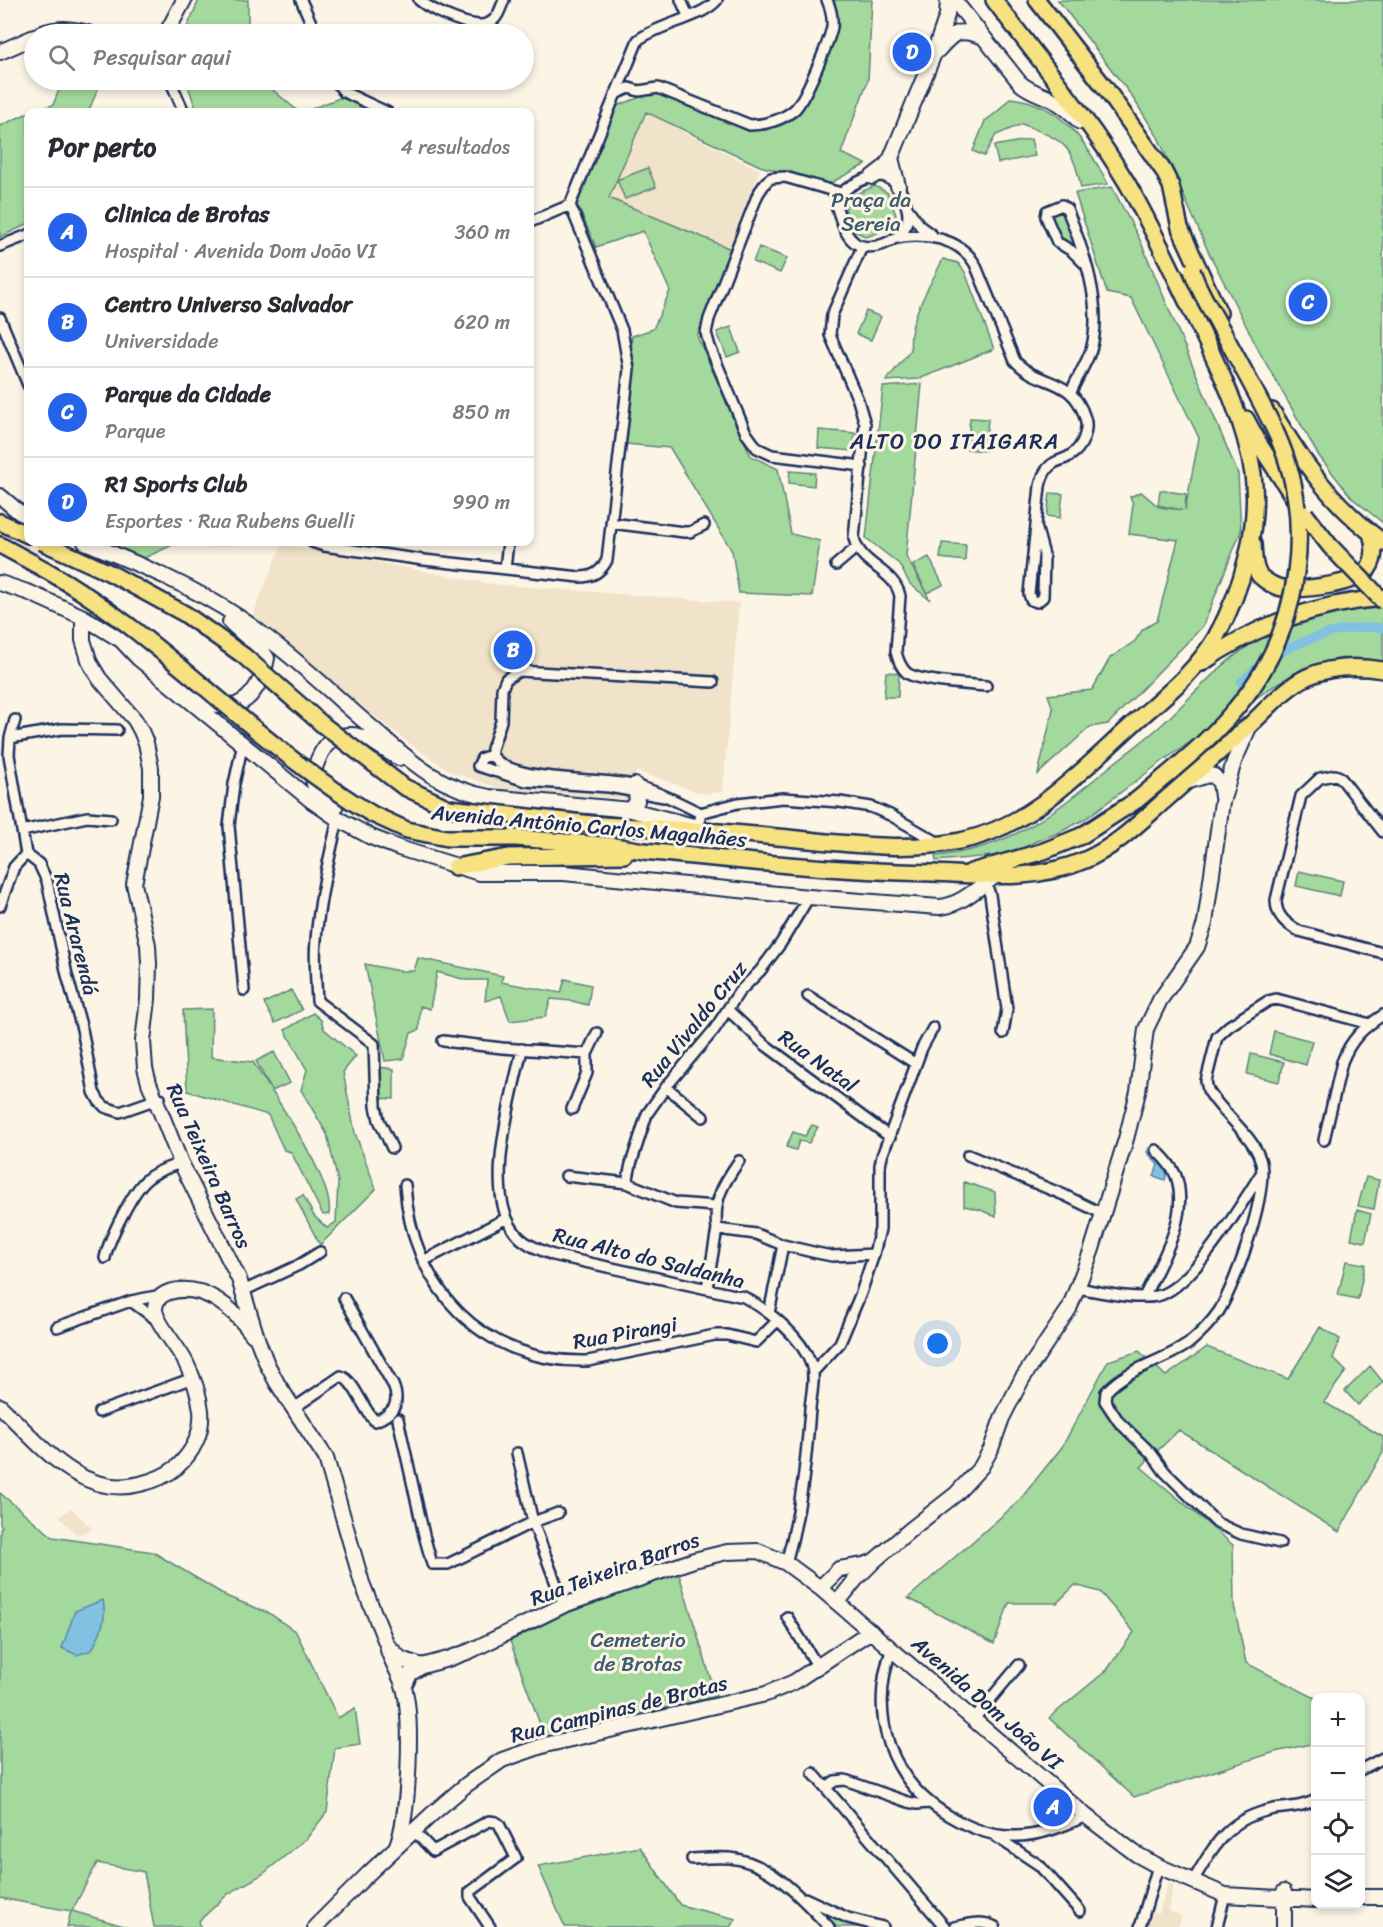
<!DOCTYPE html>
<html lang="pt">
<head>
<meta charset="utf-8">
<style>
	:root { --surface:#fff; --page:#f7f7f7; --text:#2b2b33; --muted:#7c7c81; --line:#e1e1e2; --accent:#2563eb }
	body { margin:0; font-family:Sriracha,sans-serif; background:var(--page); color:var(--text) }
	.controls { position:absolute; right:18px; bottom:18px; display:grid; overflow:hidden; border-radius:12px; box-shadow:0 3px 9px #0003 }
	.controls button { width:54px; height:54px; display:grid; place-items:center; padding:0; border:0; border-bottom:2px solid var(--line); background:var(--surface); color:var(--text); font:30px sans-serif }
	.you { position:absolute; left:938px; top:1344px; width:21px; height:21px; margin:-15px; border:4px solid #fff; border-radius:50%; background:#1a73e8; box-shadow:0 0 0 9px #1a73e833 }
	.badge { display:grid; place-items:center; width:39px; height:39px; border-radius:50%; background:var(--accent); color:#fff; font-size:20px; font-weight:700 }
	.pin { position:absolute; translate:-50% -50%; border:3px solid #fff; box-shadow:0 2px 6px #0006 }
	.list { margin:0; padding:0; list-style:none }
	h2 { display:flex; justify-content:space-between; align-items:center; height:78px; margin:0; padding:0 24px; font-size:26px }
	h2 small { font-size:20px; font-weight:400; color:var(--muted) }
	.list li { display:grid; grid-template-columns:39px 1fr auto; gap:18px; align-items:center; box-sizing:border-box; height:90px; padding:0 24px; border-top:2px solid var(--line) }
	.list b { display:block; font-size:22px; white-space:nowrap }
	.list p { margin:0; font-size:20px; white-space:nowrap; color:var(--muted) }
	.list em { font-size:20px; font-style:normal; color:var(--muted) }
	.icon { flex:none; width:33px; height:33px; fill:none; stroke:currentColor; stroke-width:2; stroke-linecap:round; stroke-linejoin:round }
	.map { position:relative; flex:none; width:1383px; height:1927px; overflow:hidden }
	.search { position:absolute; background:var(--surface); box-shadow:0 3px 9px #0003; left:24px; top:24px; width:510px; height:66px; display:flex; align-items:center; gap:15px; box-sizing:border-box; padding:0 21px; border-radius:33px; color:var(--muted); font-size:22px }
	.panel { position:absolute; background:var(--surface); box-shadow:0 3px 9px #0003; left:24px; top:108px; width:510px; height:438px; border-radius:12px }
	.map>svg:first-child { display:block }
	.built { fill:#f0e3c9 }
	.green { fill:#a3d99c; stroke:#5f847d; stroke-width:1.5 }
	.water { fill:#83c1e3; stroke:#5987ae; stroke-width:1.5 }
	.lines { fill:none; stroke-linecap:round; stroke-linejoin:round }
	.canal { stroke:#83c1e3; stroke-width:9 }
	.street-casing { stroke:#1b2f5e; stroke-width:14 }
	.secondary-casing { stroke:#1b2f5e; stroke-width:18 }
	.primary-casing { stroke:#1b2f5e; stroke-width:20 }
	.street { stroke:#fcf5e5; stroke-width:9 }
	.secondary { stroke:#fcf5e5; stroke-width:14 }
	.primary { stroke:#f7e281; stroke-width:15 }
	.primary-bridge-casing { stroke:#1b2f5e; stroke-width:20; stroke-linecap:butt }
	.primary-bridge { stroke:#f7e281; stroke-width:15 }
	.labels { text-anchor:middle; stroke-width:6; stroke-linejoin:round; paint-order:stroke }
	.park-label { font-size:21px; fill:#3d5a6e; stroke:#fcf5e5 }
	.street-label { font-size:21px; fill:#1b2f5e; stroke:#fcf5e5 }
	.neighbourhood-label { font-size:22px; letter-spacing:1.5px; fill:#1b2f5e; stroke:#fcf5e5 }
</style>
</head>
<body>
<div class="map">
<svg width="1383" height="1927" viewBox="0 0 1383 1927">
	<rect width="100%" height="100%" fill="#fcf5e5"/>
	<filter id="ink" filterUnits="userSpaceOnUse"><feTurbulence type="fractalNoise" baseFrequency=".0167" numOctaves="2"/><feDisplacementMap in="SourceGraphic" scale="12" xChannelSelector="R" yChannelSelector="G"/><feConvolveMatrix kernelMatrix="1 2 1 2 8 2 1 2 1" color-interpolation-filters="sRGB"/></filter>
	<g filter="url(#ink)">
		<path class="built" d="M646,113L760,170L731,248L609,198Z
			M282,544L492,584L739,603L723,792L704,794L636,771L628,799L506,790L453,773L410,744L251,619Z
			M71,1508L93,1529L77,1535L59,1517Z
			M1168,1882L1173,1885L1169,1911L1182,1916L1178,1927H1145L1150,1911L1159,1914Z"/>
		<path class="green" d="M199,0H248V34H184Z
			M832,0H872L868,80L841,153L866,164L827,185L760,166L646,112L609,198L731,249L697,336L751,456L778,469L791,534L820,541L812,596L739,593L732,551L670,448L626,444L632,336L653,329L670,291L643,231L596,247L576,202L614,107L651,93H663L756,131L801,112L837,27V15Z
			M1058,0H1383V523L1352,498L1319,456L1260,353L1208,251L1158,137L1131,95Z
			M63,80H102L88,112H30L53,105Z
			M186,80H261L299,112H197Z
			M342,97L375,112H313V108Z
			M1010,98C1062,103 1086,142 1108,184L1081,188C1072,142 1063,141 1022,124L996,135L984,156L973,151L985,121L997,112Z
			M28,113V224L0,237V126Z
			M1031,139L1035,156L998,163L994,146Z
			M648,168L656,187L625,199L617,180Z
			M875,186L888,193L896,215L890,228L867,237L854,231L845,208L851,196Z
			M1112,187L1140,240L1238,474L1241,531L1203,626L1108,724L1090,727L1038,774L1053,709L1048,695L1092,690L1110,658L1135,641L1143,629L1157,621L1178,540L1129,534L1133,504L1130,497L1141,492L1159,507L1182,510L1158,505L1160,490L1186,494L1185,510L1199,438L1131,298L1107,293L1075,193Z
			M1063,210L1078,247L1075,248L1060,240L1050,216L1051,213Z
			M759,247L787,258L780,273L753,262Z
			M943,259L958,263L965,272L994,349L919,379L886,381L911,350C906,322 931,284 943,259Z
			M866,311L881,317L871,340L856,334Z
			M731,327L740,352L727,357L717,332Z
			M922,384L906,556L930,600L910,584L899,564L866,538L883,387Z
			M970,418L988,419L985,451L967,449Z
			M819,430L855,433L853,451L818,448Z
			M790,471L815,473L814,486L789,483Z
			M1050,493L1063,494L1060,518L1047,516Z
			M99,542H236V543L210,546L179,542L140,560Z
			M942,543L966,545L965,561L940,558Z
			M929,557L943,585L927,593L913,565Z
			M1383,604V664L1343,658L1304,668L1277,684L1164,760L1085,819L1058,833L1036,841L1013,854L936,861L935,856C1013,849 1056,811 1113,764C1132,749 1152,735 1169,718C1196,692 1221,663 1254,642C1293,618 1338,610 1383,604Z
			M886,672L899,673L898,697H884Z
			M1299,871L1343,881L1340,896L1296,886Z
			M418,958L503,976L501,982L561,993L565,979L591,985L588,1005L572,1001L551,999L545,1017L510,1021L501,996L485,1001L487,980H466L437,972L430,1009L420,1006L419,1030L411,1033L403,1059L385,1061L365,964L399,971H414Z
			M291,990L302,1010L275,1023L264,1003Z
			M212,1009L211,1057L253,1062C272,1093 335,1180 329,1214L323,1215L291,1152L284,1150L268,1115L187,1091L183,1010Z
			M313,1013L321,1020L324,1029L356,1056L343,1072L355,1133L376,1189L320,1245L296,1199L303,1195L314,1216L327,1228L336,1222L338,1182L327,1134L301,1090L307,1070L285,1030Z
			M1274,1031L1312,1041L1306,1065L1269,1054Z
			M274,1052L290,1083L272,1091L256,1061Z
			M1251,1054L1284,1062L1279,1082L1247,1074Z
			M378,1067L394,1069V1099L379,1098Z
			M812,1125L818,1127L809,1143L799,1141L796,1150L786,1147L793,1132L805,1136Z
			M1366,1177L1379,1180L1374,1209L1358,1206Z
			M964,1182L995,1192L996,1217L981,1210L964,1206Z
			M1357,1210L1371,1214L1365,1242L1351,1239Z
			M1346,1261L1365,1264L1358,1299L1338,1295Z
			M1320,1327L1340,1339L1333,1358L1346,1371L1324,1402L1383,1437V1452L1339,1532L1179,1430L1141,1467L1233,1545L1234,1605L1246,1663L1315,1698V1743L1275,1752L1134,1797L1049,1718L1107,1670L1134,1632L1100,1592L1075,1585L1057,1603H1009L994,1644L908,1598L1018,1502L1062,1447L1108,1361L1139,1351L1166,1376L1207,1347L1288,1379Z
			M1370,1366L1383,1382L1358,1405L1345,1391Z
			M0,1493L53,1537L153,1552L228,1597L269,1613L296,1632L338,1718L355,1708L360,1744L335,1748L327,1812L307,1838L263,1874L228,1894L199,1921L201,1927H154L144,1872L97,1863L72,1911L127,1927H67L71,1911L0,1898V1529L2,1527L0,1524Z
			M678,1571L716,1696L545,1738L510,1641L565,1614Z
			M640,1847L680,1905L736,1919L730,1927H565L538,1866Z
			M824,1911L845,1921L865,1927H836L822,1914Z"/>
		<path class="water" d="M1149,1148L1168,1170L1165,1180L1154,1176L1158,1165L1147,1152Z
			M103,1600C107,1620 101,1632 92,1650L77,1655L62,1648L75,1611Z"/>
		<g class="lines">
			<path class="canal" d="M1241,682C1249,675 1257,667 1266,661C1299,640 1344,624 1383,628"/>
			<defs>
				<path id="street" d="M301,0L316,34
					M419,0C431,10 474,31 489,23C498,19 500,9 504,0
					M681,0L688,16
					M170,80L184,112
					M335,80L344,92L387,112
					M615,94L629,88L639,91L658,88L750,125C765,125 782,120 794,110C804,102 829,42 832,27C833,17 831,9 827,0
					M882,176C895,180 899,186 904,198C907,207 910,216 906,225C900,242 868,254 854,242C844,234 840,217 836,205C838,188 866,176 882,176Z
					M841,193L785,177L771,178L766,182L758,194L709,319L706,333L710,347L746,433L757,448L772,455L862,466
					M908,209L921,227L932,235
					M530,222L570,205
					M896,238C924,233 959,237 975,264L1015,361C1040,388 1072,375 1085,418C1089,431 1082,448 1071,455C1066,459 1059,460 1054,463C1045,468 1042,477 1040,486L1029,594L1031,600L1037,602L1043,597L1044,555L1036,526
					M0,246L28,235
					M862,247L832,315L830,335L858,400L865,424L854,538C860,566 894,569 900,596L896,652C898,660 901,668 907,673C919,682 969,684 986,686
					M0,318L28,385
					M1071,392C1077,378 1086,364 1091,350C1104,306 1083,249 1067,209L1062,205L1047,211L1046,217L1057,242L1072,251L1086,265
					M611,523L684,532H690L704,525
					M312,542L324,546L424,560L580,577C593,577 601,572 607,560L629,369L622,330L570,205L638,40C659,24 702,18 717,0
					M836,565L856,548
					M505,569L508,542
					M15,720L10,738L9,755L26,854L39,864L47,881L67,975L82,1029L94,1092L99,1101L105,1107L120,1112L160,1098
					M10,738L62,729L117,730
					M243,743L234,784L229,826L244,990
					M492,755V749L501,721L502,689L506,679L519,671L713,682
					M664,797L609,787L526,781L478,766L482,758L492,755C508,783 600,777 632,785C656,790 678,802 700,813V828
					M700,813L738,803L783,798L840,802L871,807L890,815L939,843
					M338,819C329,859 319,899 316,940C314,960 316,981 317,1001L374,1044L376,1106L379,1120L392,1148
					M22,831L87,817L111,819
					M1383,832L1340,777L1335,775L1320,778L1301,796L1276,900C1276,916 1286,924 1299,931L1383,953
					M986,883L990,895L1007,1009L1003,1033
					M0,906L14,867L26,854
					M808,996L916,1064
					M728,1010L764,1044L890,1137
					M443,1041L502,1048L587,1054
					M522,1049C512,1097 483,1189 514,1231C523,1244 538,1249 553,1255L744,1297C769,1311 801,1336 811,1364C816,1377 811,1395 810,1409C806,1463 801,1511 786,1563
					M666,1087L703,1117
					M572,1109L587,1073V1054L597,1033
					M1324,1140L1342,1062C1351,1039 1363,1028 1383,1015
					M968,1155L1064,1195L1103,1214
					M739,1161C723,1184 713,1200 717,1229L756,1234L783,1245L817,1253L832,1256L874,1254
					M566,1176L627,1183L676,1203L715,1206
					M627,1183L631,1164L647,1114L666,1087L714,1030L739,992L760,971L781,943L809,897
					M405,1185C411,1287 482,1364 588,1361L715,1335H727L756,1342L777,1321
					M105,1258C109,1239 132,1192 147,1179C156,1171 170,1167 181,1163
					M423,1261L507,1218
					M707,1288L717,1229
					M1078,1288C1101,1292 1134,1300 1157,1296C1191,1289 1241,1205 1260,1175
					M243,1291L299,1265L320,1252
					M1144,1297C1161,1261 1190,1217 1176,1176C1172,1166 1164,1158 1156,1150
					M131,1301L157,1320
					M769,1313L783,1245
					M57,1327L131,1301L161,1295
					M813,1372L840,1343L861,1293L874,1254L880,1229V1165L882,1156L922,1048L933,1028
					M294,1408L341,1376C355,1381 363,1410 375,1421C393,1414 401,1404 393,1385L344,1298
					M99,1412L193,1378
					M398,1419L424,1535L432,1564H448L533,1522L558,1513
					M517,1453L533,1522L564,1605
					M1280,1543L1241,1534L1217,1523L1165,1472L1151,1453L1119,1422L1105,1401L1106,1392C1127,1368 1162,1362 1188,1344C1200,1334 1210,1324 1219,1311C1236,1283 1270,1189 1260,1159C1252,1134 1221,1113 1208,1090L1206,1081L1217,1037L1229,1026L1268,1001L1276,999L1284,1001L1370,1024
					M787,1617L818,1667
					M892,1648C868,1714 889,1782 951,1817C970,1828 990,1836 1011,1836C1038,1837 1062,1827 1086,1816
					M973,1720L1019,1665
					M1360,1770L1383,1758
					M813,1773L945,1927
					M826,1787L835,1781L845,1780L908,1802L917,1804L929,1803
					M414,1831L433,1851L489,1821L496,1822L499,1824L516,1858L470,1892V1897L490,1927
					M995,1836L1039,1865L1080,1911
					M692,1859C705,1858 718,1857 730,1858C771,1862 802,1899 829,1927
					M1193,1881C1215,1844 1228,1818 1274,1809C1289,1807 1302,1807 1316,1800
					M805,1898L848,1918L883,1927
					M954,1927C968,1924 982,1920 995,1927
					M1140,1927L1158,1866
					M1217,1927L1225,1895"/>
				<path id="secondary" d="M954,0L1020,83C1031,93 1046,95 1058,103C1067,108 1073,115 1080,122
					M40,34C59,27 73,28 91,34
					M166,34L184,0
					M938,50C954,32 958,28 981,36
					M0,52L34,37
					M891,158L898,186
					M872,177L885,167L891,158L933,56L947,15L948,0
					M0,496L19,512L28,516
					M85,542C138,564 192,586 240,618C284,648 323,685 363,720C406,756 431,786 489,797L631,810L694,826
					M0,583L30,593L83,617L121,640L138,658L312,801L338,819L371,837L399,848L479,873H564L809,897L939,907C959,906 978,888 994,877
					M83,617V640L90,663L99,678L135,720L141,731L146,743L151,768V796L134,884L148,945L149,964L148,999L143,1041L145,1068L149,1083L181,1163L239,1279L258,1341L267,1364L277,1383L326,1458L362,1583L387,1645L401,1659L422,1666
					M124,641L141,647L212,704C220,705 228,708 236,705C254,699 264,675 267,658L262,651L230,622
					M1186,782L1208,775L1214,776L1220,783L1222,797
					M335,808C328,802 316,794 314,784C311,771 322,745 334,739C339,736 347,735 352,735C368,736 385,751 399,758
					M631,810L637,801L635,785
					M0,1406C39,1443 80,1499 140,1484C153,1481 166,1476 177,1467C193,1452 203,1433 201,1410C199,1394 193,1377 186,1363C179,1348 154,1321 155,1308C156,1299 161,1295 169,1292C204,1282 234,1309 253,1335
					M820,1588L839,1569L864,1565L872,1562
					M838,1602L856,1579L874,1561L910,1530L956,1494L981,1467L991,1449L1002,1418L1022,1379L1069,1309L1091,1252L1126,1139L1138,1092L1146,1029L1160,1000L1197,947L1205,923L1222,802L1234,762L1250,725
					M388,1650C392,1663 401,1676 404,1688C413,1717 409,1818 397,1845
					M404,1687L410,1674L422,1666L448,1659L470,1651L564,1605L694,1560L727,1552L758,1551L786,1563L820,1588L1086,1816L1136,1854L1158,1866L1225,1895L1316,1900
					M1360,1897H1383
					M315,1927L370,1872L432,1814L466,1785L502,1760L545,1745L766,1694L794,1682L871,1631
					M1284,1927V1892"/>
				<path id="primary" d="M1037,0L1106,89L1163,170L1171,186L1180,228L1219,313
					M1272,411C1303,463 1333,506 1383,542
					M1246,419L1261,447L1294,498
					M0,522L28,535
					M1253,544C1254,554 1253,568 1260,576C1265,581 1276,588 1284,588C1304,590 1355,585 1368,569C1376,558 1375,546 1371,533
					M0,545L35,564
					M1202,663C1255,625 1319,603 1383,598
					M372,814L407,830L447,838H516L614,846L644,851C740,861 836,871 933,873C986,875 1034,882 1085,860C1115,847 1139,823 1164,801C1193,775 1223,749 1252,723C1269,707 1286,687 1307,677C1330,666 1359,666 1383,670
					M601,825C660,828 719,831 777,837C838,842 900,853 960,841C1031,827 1082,770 1133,724C1163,697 1196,672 1216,637C1242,590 1260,528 1253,474C1245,420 1220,370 1197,322C1174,275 1153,228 1127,183C1088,118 1039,60 994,0
					M455,867L509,857L624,855
					M971,872L1044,851L1081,836L1137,800"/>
			</defs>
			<use href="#street" class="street-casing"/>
			<use href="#secondary" class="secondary-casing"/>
			<use href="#primary" class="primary-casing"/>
			<use href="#street" class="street"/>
			<use href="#secondary" class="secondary"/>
			<use href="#primary" class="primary"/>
			<defs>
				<path id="primary-bridge" d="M1305,514L1330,546L1383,601
					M42,542L110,573L185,614L244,656L323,725L404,787L449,808L601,825
					M35,564C159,631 251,742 372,814
					M1137,800C1175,768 1215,737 1245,697C1301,624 1315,519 1277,435C1259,396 1236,357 1216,319C1207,303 1197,287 1192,270"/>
			</defs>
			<use href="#primary-bridge" class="primary-bridge-casing"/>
			<use href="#primary-bridge" class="primary-bridge"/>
		</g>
	</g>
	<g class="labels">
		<g class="park-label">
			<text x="871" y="207">Praça da<tspan x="871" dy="24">Sereia</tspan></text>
			<text x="638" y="1647">Cemeterio<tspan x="638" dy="24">de Brotas</tspan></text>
		</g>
		<g class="street-label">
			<text transform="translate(589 826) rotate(5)" y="7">Avenida Antônio Carlos Magalhães</text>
			<text transform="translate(76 934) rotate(76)" y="7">Rua Ararendá</text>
			<text transform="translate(694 1024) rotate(-51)" y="7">Rua Vivaldo Cruz</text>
			<text transform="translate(818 1061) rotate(36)" y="7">Rua Natal</text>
			<text transform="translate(209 1166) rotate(66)" y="7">Rua Teixeira Barros</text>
			<text transform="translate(649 1258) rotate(14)" y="7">Rua Alto do Saldanha</text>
			<text transform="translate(625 1333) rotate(-10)" y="7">Rua Pirangi</text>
			<text transform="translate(615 1569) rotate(-20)" y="7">Rua Teixeira Barros</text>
			<text transform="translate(987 1703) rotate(41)" y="7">Avenida Dom João VI</text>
			<text transform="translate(619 1709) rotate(-14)" y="7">Rua Campinas de Brotas</text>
		</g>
		<g class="neighbourhood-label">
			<text x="955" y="449">ALTO DO ITAIGARA</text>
		</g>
	</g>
</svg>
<div class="controls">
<button>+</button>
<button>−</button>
<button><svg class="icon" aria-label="locate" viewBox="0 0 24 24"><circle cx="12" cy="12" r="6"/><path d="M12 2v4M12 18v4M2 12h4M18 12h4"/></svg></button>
<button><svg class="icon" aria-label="layers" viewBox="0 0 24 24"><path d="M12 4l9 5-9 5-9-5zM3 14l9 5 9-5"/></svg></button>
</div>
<div class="you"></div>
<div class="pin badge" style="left:1053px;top:1807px">A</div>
<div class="pin badge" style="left:513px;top:650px">B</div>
<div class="pin badge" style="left:1308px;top:302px">C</div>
<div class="pin badge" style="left:912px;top:52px">D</div>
<div class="search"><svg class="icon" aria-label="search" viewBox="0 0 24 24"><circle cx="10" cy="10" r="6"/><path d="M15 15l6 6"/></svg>Pesquisar aqui</div>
<section class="panel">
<h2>Por perto<small>4 resultados</small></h2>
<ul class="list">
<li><span class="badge">A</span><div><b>Clinica de Brotas</b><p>Hospital · Avenida Dom João VI</p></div><em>360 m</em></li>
<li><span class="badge">B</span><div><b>Centro Universo Salvador</b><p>Universidade</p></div><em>620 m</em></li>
<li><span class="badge">C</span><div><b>Parque da Cidade</b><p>Parque</p></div><em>850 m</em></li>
<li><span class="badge">D</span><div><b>R1 Sports Club</b><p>Esportes · Rua Rubens Guelli</p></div><em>990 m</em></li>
</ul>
</section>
</div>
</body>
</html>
